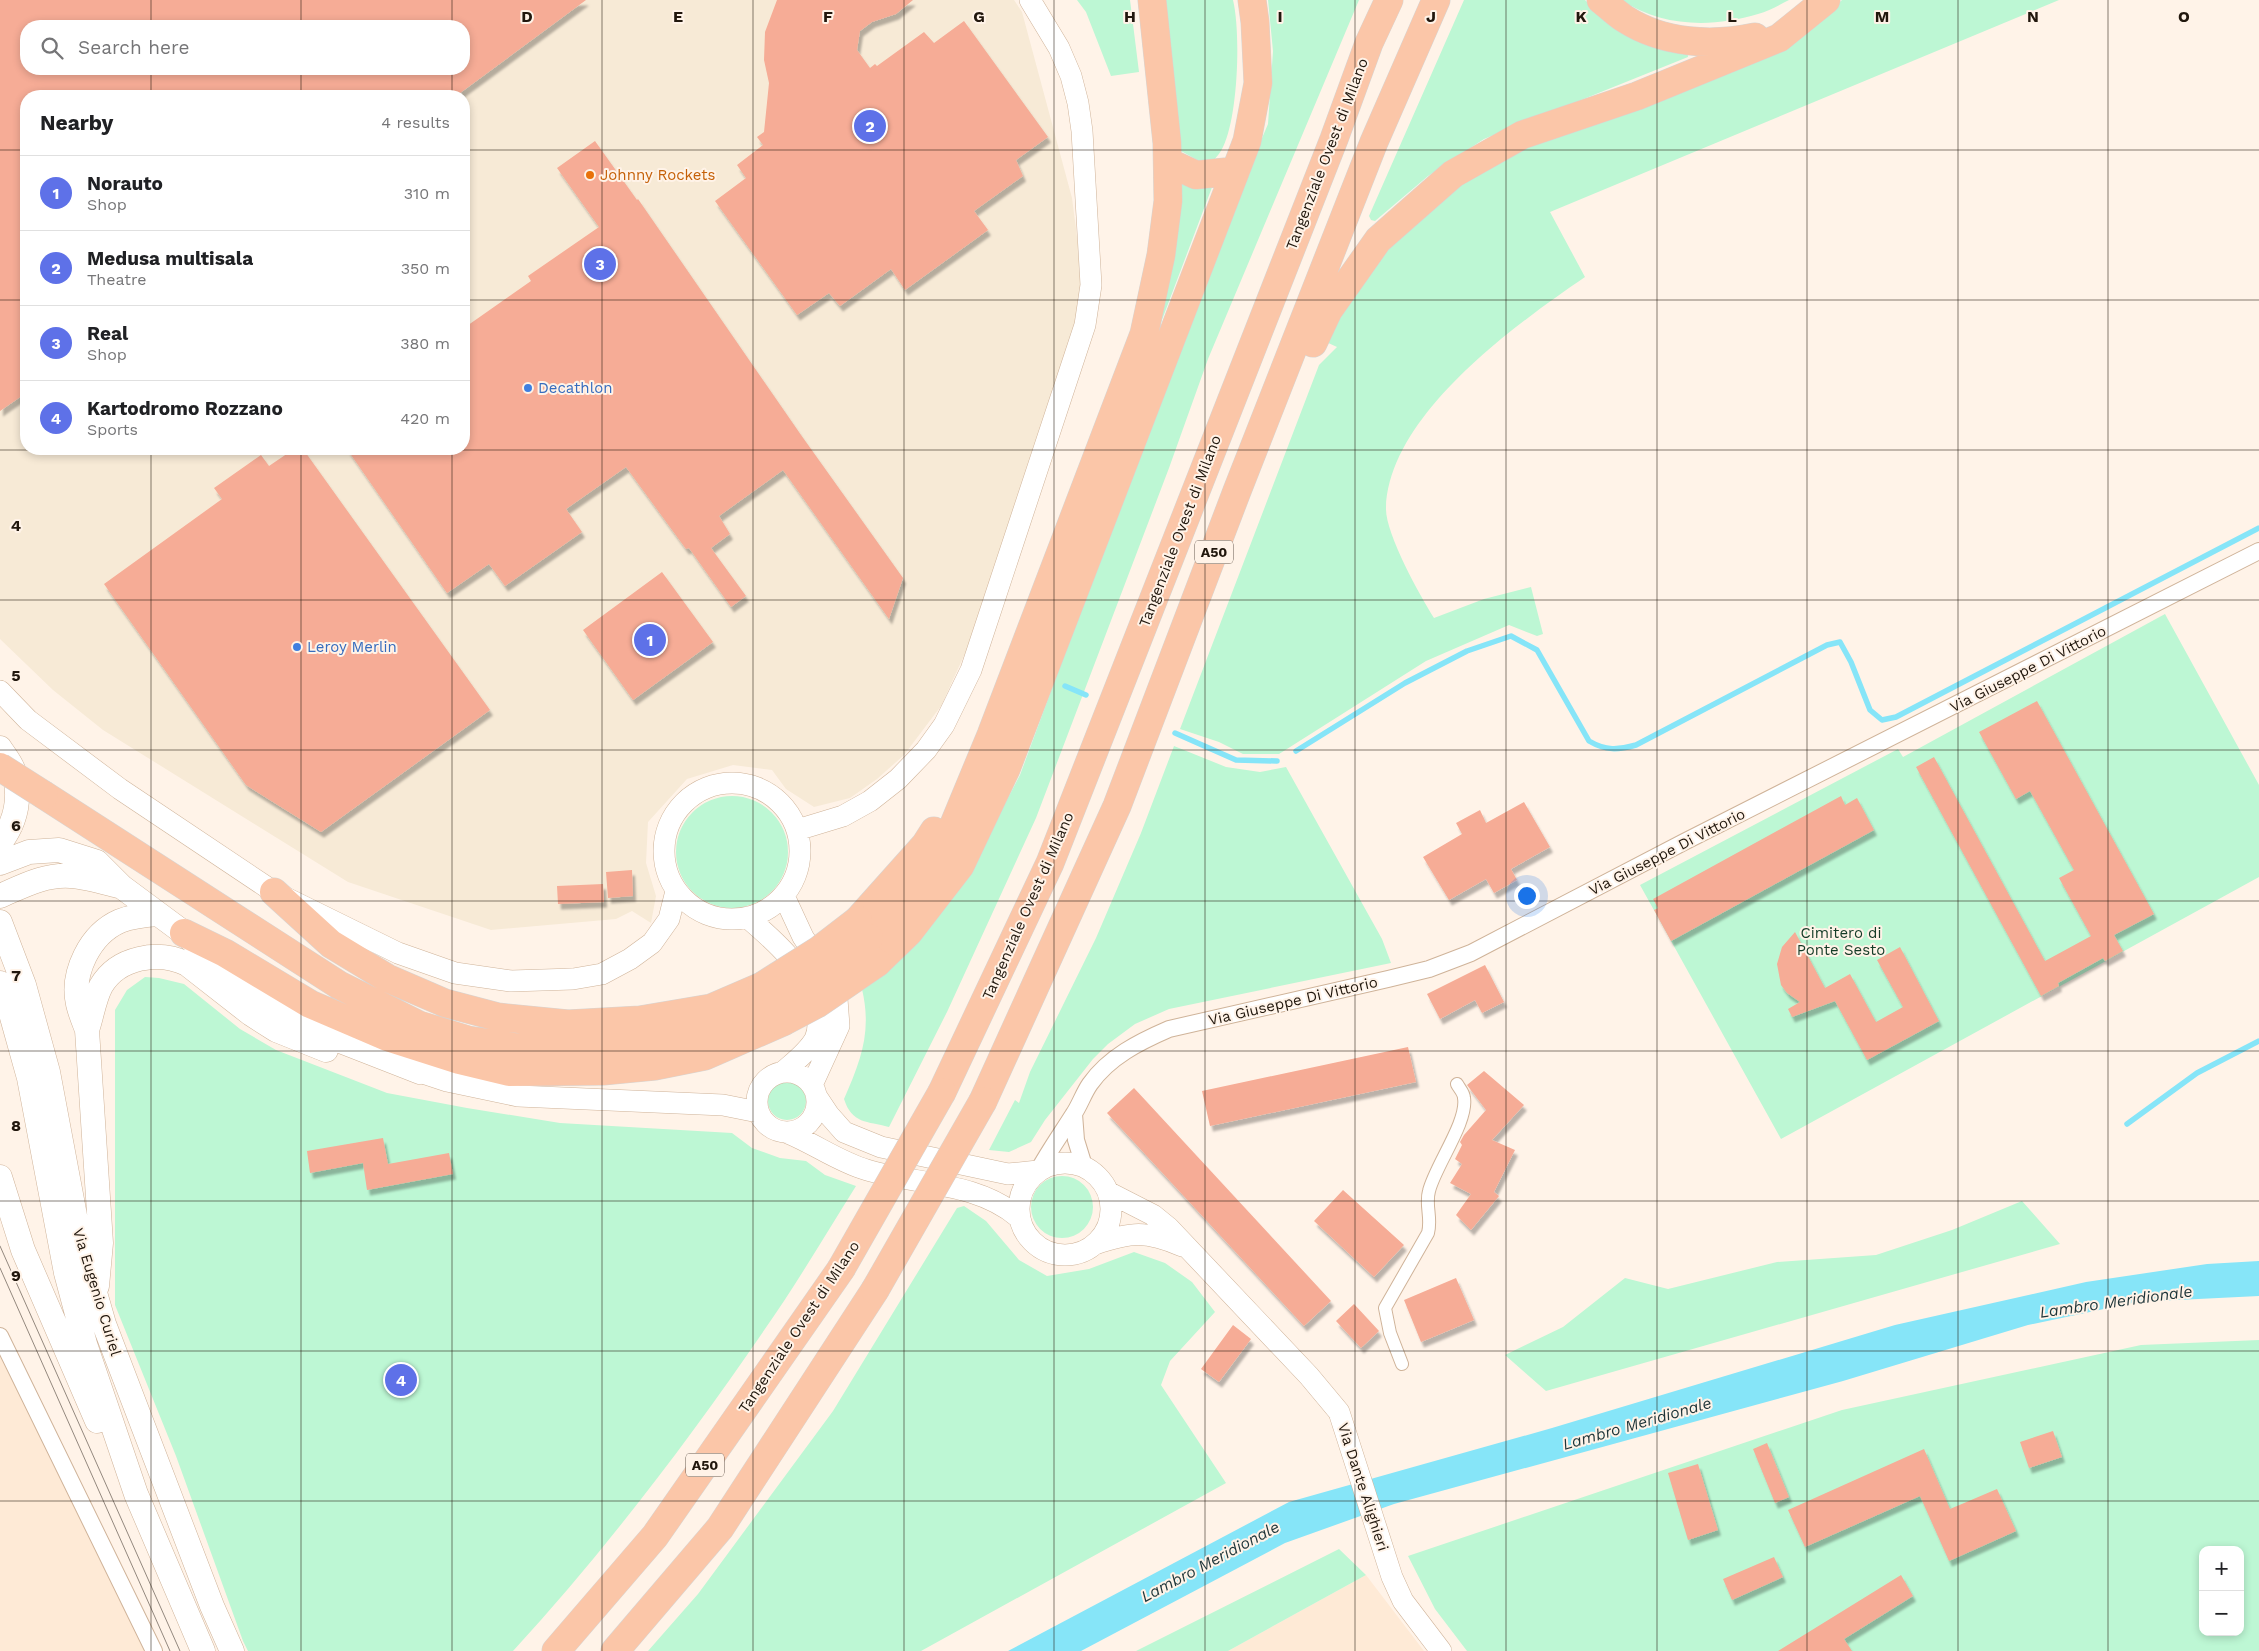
<!DOCTYPE html>
<html lang="en">
<head>
<meta charset="utf-8">
<style>
	:root { --surface:#fff; --page:#f6f6f6; --text:#202124; --muted:#757577; --line:#e0e0e0; --accent:#5e71e8 }
	body { margin:0; font-family:"Work Sans",sans-serif; background:var(--page); color:var(--text) }
	.controls { position:absolute; right:15px; bottom:15px; display:grid; overflow:hidden; border-radius:10px; box-shadow:0 2px 8px #0003 }
	.controls button { width:45px; height:45px; display:grid; place-items:center; padding:0; border:0; border-bottom:1px solid var(--line); background:var(--surface); color:var(--text); font:25px sans-serif }
	.you { position:absolute; left:1526px; top:895px; width:18px; height:18px; margin:-12px; border:4px solid #fff; border-radius:50%; background:#1a73e8; box-shadow:0 0 0 8px #1a73e833 }
	.badge { display:grid; place-items:center; width:32px; height:32px; border-radius:50%; background:var(--accent); color:#fff; font-size:16px; font-weight:700 }
	.pin { position:absolute; translate:-50% -50%; border:2px solid #fff; box-shadow:0 1px 5px #0006 }
	.list { margin:0; padding:0; list-style:none }
	h2 { display:flex; justify-content:space-between; align-items:center; height:65px; margin:0; padding:0 20px; font-size:21px }
	h2 small { font-size:16px; font-weight:400; color:var(--muted) }
	.list li { display:grid; grid-template-columns:32px 1fr auto; gap:15px; align-items:center; box-sizing:border-box; height:75px; padding:0 20px; border-top:1px solid var(--line) }
	.list b { display:block; font-size:19px; white-space:nowrap }
	.list p { margin:0; font-size:16px; white-space:nowrap; color:var(--muted) }
	.list em { font-size:16px; font-style:normal; color:var(--muted) }
	.icon { flex:none; width:28px; height:28px; fill:none; stroke:currentColor; stroke-width:2; stroke-linecap:round; stroke-linejoin:round }
	.map { position:relative; flex:none; width:2259px; height:1651px; overflow:hidden }
	.search { position:absolute; background:var(--surface); box-shadow:0 2px 8px #0003; left:20px; top:20px; width:450px; height:55px; display:flex; align-items:center; gap:12px; box-sizing:border-box; padding:0 18px; border-radius:20px; color:var(--muted); font-size:19px }
	.panel { position:absolute; background:var(--surface); box-shadow:0 2px 8px #0003; left:20px; top:90px; width:450px; height:365px; border-radius:20px }
	.map>svg:first-child { display:block }
	.commercial { fill:#f7ead6; fill-rule:evenodd }
	.built { fill:#feead6 }
	.green { fill:#bdf7d4; fill-rule:evenodd }
	.water { fill:#86e5f8 }
	.lines { fill:none; stroke-linecap:round; stroke-linejoin:round }
	.stream { stroke:#86e5f8; stroke-width:5.5 }
	.building { fill:#f6ac96; fill-rule:evenodd; filter:url(#shadow) }
	.pedestrian-casing { stroke:#cfb399; stroke-width:14 }
	.minor-casing { stroke:#cfb399; stroke-width:18 }
	.tertiary-casing { stroke:#cfb399; stroke-width:22 }
	.secondary-casing { stroke:#cfb399; stroke-width:25 }
	.motorway-casing { stroke:#d7d5d3; stroke-width:29 }
	.pedestrian { stroke:#fff; stroke-width:12 }
	.minor { stroke:#fff; stroke-width:16 }
	.tertiary { stroke:#fff; stroke-width:21 }
	.secondary { stroke:#fff; stroke-width:24 }
	.motorway { stroke:#fbc6a8; stroke-width:28 }
	.tram { stroke:#93887e; stroke-width:1 }
	.motorway-bridge-casing { stroke:#d7d5d3; stroke-width:29; stroke-linecap:butt }
	.motorway-bridge { stroke:#fbc6a8; stroke-width:28 }
	.grid { fill:none; stroke:#21170d; stroke-width:1; stroke-opacity:0.55 }
	.food-dot { fill:#e8710a; stroke:#fff3e8; stroke-width:2 }
	.shop-dot { fill:#3f7fe0; stroke:#fff3e8; stroke-width:2 }
	.labels { text-anchor:middle; stroke-width:4; stroke-linejoin:round; paint-order:stroke }
	.shield { fill:#fff3e8; stroke:#64594f; stroke-width:1 }
	.shield-label { font-size:14px; font-weight:bold; fill:#21170d }
	.street-label { font-size:15px; fill:#21170d; stroke:#fff3e8 }
	.food-label { font-size:15px; fill:#c56008; stroke:#fff3e8; text-anchor:start }
	.shop-label { font-size:15px; fill:#366cbe; stroke:#fff3e8; text-anchor:start }
	.park-label { font-size:15px; fill:#143c27; stroke:#fff3e8 }
	.water-label { font-size:16px; font-style:italic; fill:#1e3438; stroke:#fff3e8 }
	.grid-label { font-size:16px; text-anchor:middle; font-weight:bold; fill:#21170d; stroke:#fff3e8; stroke-width:4; stroke-linejoin:round; paint-order:stroke }
</style>
</head>
<body>
<div class="map">
<svg width="2259" height="1651" viewBox="0 0 2259 1651">
	<defs>
		<filter id="shadow"><feDropShadow dx="3" dy="5.5" stdDeviation="1" flood-color="#0004"/></filter>
	</defs>
	<rect width="100%" height="100%" fill="#fff3e8"/>
	<path class="commercial" d="M0,0H1014L1022,12L1072,198L1085,298L967,649L941,706L904,755L877,779L850,798L814,807L786,789L772,770L733,765L687,779L648,822L646,863L656,896L651,923L632,911L616,919L491,930L348,882L103,730L53,690L0,639ZM26,26H464V69H26ZM26,96H464V449H26Z"/>
	<path class="built" d="M0,1341L146,1651H0Z
		M1366,1575L1424,1651H1228Z"/>
	<path class="green" d="M1077,0H1130L1139,72L1111,76L1086,12Z
		M1163,0H1233C1241,33 1238,117 1223,147C1221,152 1217,156 1214,160L1199,161L1181,151Z
		M1268,0H1359L1208,359L1169,468L1036,818L947,1012L889,1127C867,1121 852,1124 844,1099C861,1060 872,1032 862,989L970,870L1020,775L1210,261L1268,124L1273,51Z
		M1464,0H1585L1592,7L1687,47L1688,57L1484,139L1428,176L1375,221L1371,220L1369,216Z
		M1621,0H1789C1779,5 1769,11 1758,14C1712,28 1662,27 1621,0Z
		M1842,0H2059L1550,212L1585,277C1515,325 1389,415 1386,508C1385,533 1420,596 1434,618L1484,599L1531,587L1543,634L1537,636L1509,625L1426,661L1279,754H1243L1219,742L1180,729L1319,365L1337,347L1324,341L1374,261L1431,203L1502,158L1811,29Z
		M1181,175L1214,182L1151,349Z
		M2165,614L2259,785V877L1781,1139L1640,885L1898,749L1903,757Z
		M1174,746L1226,767L1260,772L1286,767L1382,939L1391,963L1169,1009L1135,1024L1108,1044L1093,1059L1045,1120L1031,1142L1009,1152L989,1150L1015,1100L1019,1103L1030,1072L1096,938L1141,833Z
		M676 852a56 56 0 1 1 112 0a56 56 0 1 1-112 0Z
		M145,977L159,978L184,984L240,1029L276,1050L387,1093L467,1108L560,1123L732,1133L752,1148L780,1158L806,1161L825,1175L856,1186C832,1224 809,1263 784,1301C701,1424 613,1542 513,1651H248L243,1641L176,1456L115,1305V1010L127,990Z
		M768 1101a19 19 0 1 1 38 0a19 19 0 1 1-38 0Z
		M1031 1207a31 31 0 1 1 62 0a31 31 0 1 1-62 0Z
		M2022,1201L2060,1244L1546,1391L1505,1355L1563,1327L1625,1278L1668,1289L1777,1262L1876,1255L1952,1230Z
		M964,1206L986,1221L1019,1260L1047,1276L1089,1269L1134,1252L1165,1263L1192,1282L1215,1312L1170,1361L1161,1385L1226,1483L921,1651H648L698,1594L833,1411L957,1208Z
		M2259,1340V1651H1467L1435,1609L1408,1556L1842,1410L2141,1345ZM2203,1550H2240V1632H2203Z
		M1339,1549L1366,1575L1228,1651H1136Z"/>
	<path class="water" d="M2259,1261V1296L2137,1302L2028,1325L1843,1381L1394,1504L1285,1543L1081,1651H1008L1289,1502L1552,1428L1895,1325L2086,1282L2207,1264Z"/>
	<g class="lines">
		<path class="stream" d="M1065,686L1086,695
			M1175,733L1236,760L1277,761
			M1296,751L1405,683L1467,651L1511,636L1537,650L1589,741C1606,751 1618,750 1636,745L1827,645L1840,642L1851,662L1870,710L1882,720L1896,717L2259,528
			M2127,1124L2197,1073L2259,1041"/>
	</g>
	<path class="building" d="M0,0H586L456,96H26V393L0,411ZM26,26H464V69H26Z
		M777,0H913L896,14L872,22L860,31L857,50L870,68L875,64L877,66L924,32L934,43L964,21L1048,137L1016,160L1023,176L974,211L988,230L905,290L891,269L840,306L829,293L797,315L715,201L746,178L737,165L763,145L757,137L764,132L769,83L764,60L765,32Z
		M595,141L637,200L638,199L801,435L903,578L889,619L783,470L719,516L730,534L711,548L746,596L731,607L689,548L686,549L626,467L566,509L582,532L505,586L489,564L447,593L347,449H464V328L531,281L528,276L599,227L557,168Z
		M294,449H303L490,710L321,832L246,785L104,584L222,499L214,488L261,455L269,466Z
		M662,572L713,642L633,700L583,630Z
		M2037,701L2154,914L2114,935L2123,951L2105,961L2103,958L2058,983L2059,986L2041,996L1916,767L1934,757L2045,961L2091,936L2059,878L2074,870L2030,791L2016,799L1979,732Z
		M1841,796L1845,805L1857,798L1874,830L1671,941L1654,910L1658,908L1653,899Z
		M1524,802L1550,847L1511,869L1517,880L1494,893L1486,879L1449,900L1423,857L1462,834L1456,823L1480,810L1486,823Z
		M632,870L633,896L608,898L606,872Z
		M603,884L604,902L558,904L557,886Z
		M1795,932L1825,988L1850,974L1876,1022L1903,1007L1877,960L1900,947L1939,1021L1867,1060L1835,1001L1792,1017L1788,1009L1800,1002L1787,993L1781,985L1777,964L1782,947Z
		M1485,965L1504,1002L1482,1013L1475,1000L1440,1019L1427,994Z
		M1408,1047L1416,1082L1210,1126L1202,1091Z
		M1484,1071L1524,1105L1492,1140L1515,1150L1494,1192L1499,1196L1471,1230L1456,1215L1471,1194L1450,1183L1462,1164L1455,1159L1462,1145L1460,1142L1464,1135L1486,1110L1467,1085Z
		M1134,1088L1331,1301L1304,1326L1107,1113Z
		M383,1138L388,1164L449,1153L453,1174L367,1190L363,1163L310,1173L307,1151Z
		M1343,1190L1404,1245L1374,1277L1314,1221Z
		M1456,1278L1474,1320L1421,1342L1404,1300Z
		M1354,1304L1379,1331L1361,1348L1336,1321Z
		M1233,1325L1251,1339L1219,1382L1201,1369Z
		M2053,1431L2062,1457L2029,1468L2020,1442Z
		M1767,1443L1789,1497L1775,1503L1753,1449Z
		M1924,1449L1950,1509L1997,1489L2016,1531L1949,1561L1920,1496L1805,1547L1788,1510Z
		M1698,1464L1718,1530L1688,1540L1668,1473Z
		M1774,1557L1783,1577L1732,1600L1723,1579Z
		M1901,1575L1913,1596L1844,1639L1852,1651H1778Z"/>
	<g class="lines">
		<defs>
			<path id="pedestrian" d="M1402,1364L1390,1333L1385,1308L1428,1233C1432,1218 1425,1205 1429,1191C1435,1166 1468,1122 1464,1098C1464,1093 1459,1088 1457,1084"/>
			<path id="minor" d="M1074,1114L1076,1140L1084,1166
				M1038,1171C1049,1151 1061,1134 1073,1115C1080,1105 1083,1094 1090,1084C1109,1057 1139,1042 1169,1029L1388,979L1429,969L1471,953L1684,842L2259,551
				M0,1336L154,1651"/>
			<path id="tertiary" d="M0,691L28,720L120,789L274,892L398,953L455,973L511,981L573,979L602,974L630,959L652,943L669,919L676,891
				M664 851a68 68 0 1 1 136 0a68 68 0 1 1-136 0Z
				M797,830L843,816L870,801L898,779L926,750L944,725L971,670L1085,325L1091,285L1082,131L1078,103L1071,76L1059,48L1030,0
				M784,896L803,937L822,966L837,999L839,1026L812,1085
				M748,918C777,943 804,966 815,1005C818,1015 820,1028 815,1039C808,1052 794,1062 783,1072
				M757 1102a30 30 0 1 1 60 0a30 30 0 1 1-60 0Z
				M420,1072L447,1081L518,1096L723,1105L758,1112
				M817,1097L829,1115L844,1132L881,1147L1008,1174L1038,1171
				M788,1133C815,1144 839,1162 867,1170C918,1185 977,1182 1018,1217
				M1019 1209a46 46 0 1 1 92 0a46 46 0 1 1-92 0Z
				M1108,1192L1153,1215L1169,1228L1309,1376L1339,1412L1392,1577L1403,1601L1441,1651
				M1095,1244C1131,1232 1146,1230 1182,1246"/>
			<path id="secondary" d="M0,748C5,756 12,764 14,772C21,798 16,822 0,843
				M0,863L29,852L59,850L97,862L122,887L184,933L256,999L338,1040L420,1072
				M0,896C23,886 45,874 71,876C88,877 106,883 122,887
				M0,922L24,985L48,1072L79,1237L104,1324L212,1606L232,1651
				M0,983L10,1010L29,1078L66,1273L85,1344L136,1494L203,1651
				M87,1030C92,1016 94,999 101,986C118,957 158,950 187,964L251,1014L276,1030L326,1050
				M0,1177L23,1250L97,1421
				M97,1286L101,1243L87,1030C84,1022 80,1013 78,1004C71,973 90,934 120,921C132,916 145,915 158,914"/>
			<path id="motorway" d="M1601,0C1609,6 1617,14 1625,19C1664,44 1712,46 1755,37
				M1168,162L1196,175L1235,171
				M1313,343L1328,311L1378,240L1453,174L1522,135L1637,96L1779,38L1826,0
				M44,795L339,985L419,1025L468,1040L514,1047L604,1049L671,1040L738,1021L776,1004
				M274,892L331,944L387,978L445,1003L498,1017L568,1024L640,1020L711,1008L762,986
				M858,920L925,845L934,831
				M184,933L225,953L310,1004L387,1037L459,1060L509,1072L603,1071L655,1066L705,1056L783,1022
				M869,938L920,883L952,829L991,735L1144,334L1161,255L1168,201L1167,143L1152,0
				M877,963L909,932L960,866L1006,769L1247,141L1258,83L1255,22L1252,0
				M942,1092L1050,863L1334,139L1369,43L1389,0
				M983,1101L1117,806L1237,491L1374,142L1436,0
				M556,1651L655,1536L841,1269
				M615,1651L720,1528L875,1290"/>
		</defs>
		<use href="#pedestrian" class="pedestrian-casing"/>
		<use href="#minor" class="minor-casing"/>
		<use href="#tertiary" class="tertiary-casing"/>
		<use href="#secondary" class="secondary-casing"/>
		<use href="#motorway" class="motorway-casing"/>
		<use href="#pedestrian" class="pedestrian"/>
		<use href="#minor" class="minor"/>
		<use href="#tertiary" class="tertiary"/>
		<use href="#secondary" class="secondary"/>
		<use href="#motorway" class="motorway"/>
		<path class="tram" d="M0,1246L180,1651
			M0,1268L170,1651"/>
		<defs>
			<path id="motorway-bridge" d="M0,767L44,795
				M762,986L819,950L858,920
				M776,1004L831,970L869,938
				M783,1022L817,1004L877,963
				M841,1269L942,1092
				M875,1290L983,1101"/>
		</defs>
		<use href="#motorway-bridge" class="motorway-bridge-casing"/>
		<use href="#motorway-bridge" class="motorway-bridge"/>
	</g>
	<path class="grid" d="M151,0V26M301,0V26M452,0V26M602,0V1651M753,0V1651M904,0V1651M1054,0V1651M1205,0V1651M1355,0V1651M1506,0V1651M1657,0V1651M1807,0V1651M1958,0V1651M2108,0V1651M151,69V96M301,69V96M452,69V96M0,150H26M464,150H2259M0,300H26M464,300H2259M151,449V1651M301,449V1651M452,449V1651M0,450H2259M0,600H2259M0,750H2259M0,901H2259M0,1051H2259M0,1201H2259M0,1351H2259M0,1501H2259"/>
	<circle class="food-dot" cx="590" cy="175" r="5"/>
	<g class="shop-dot">
		<circle cx="528" cy="388" r="5"/>
		<circle cx="297" cy="647" r="5"/>
	</g>
	<g class="labels">
		<g class="shield">
			<rect x="1195" y="540.5" width="38" height="23" rx="4"/>
			<rect x="686" y="1453.5" width="38" height="23" rx="4"/>
		</g>
		<g class="shield-label">
			<text x="1214" y="557">A50</text>
			<text x="705" y="1470">A50</text>
		</g>
		<g class="street-label">
			<text transform="translate(1327 154) rotate(-69)" y="5">Tangenziale Ovest di Milano</text>
			<text transform="translate(1180 531) rotate(-69)" y="5">Tangenziale Ovest di Milano</text>
			<text transform="translate(2028 669) rotate(-27)" y="5">Via Giuseppe Di Vittorio</text>
			<text transform="translate(1667 852) rotate(-27)" y="5">Via Giuseppe Di Vittorio</text>
			<text transform="translate(1028 906) rotate(-66)" y="5">Tangenziale Ovest di Milano</text>
			<text transform="translate(1293 1001) rotate(-13)" y="5">Via Giuseppe Di Vittorio</text>
			<text transform="translate(97 1292) rotate(73)" y="5">Via Eugenio Curiel</text>
			<text transform="translate(799 1327) rotate(-56)" y="5">Tangenziale Ovest di Milano</text>
			<text transform="translate(1363 1487) rotate(72)" y="5">Via Dante Alighieri</text>
		</g>
		<g class="food-label">
			<text x="600" y="180">Johnny Rockets</text>
		</g>
		<g class="shop-label">
			<text x="538" y="393">Decathlon</text>
			<text x="307" y="652">Leroy Merlin</text>
		</g>
		<g class="park-label">
			<text x="1841" y="938">Cimitero di<tspan x="1841" dy="17">Ponte Sesto</tspan></text>
		</g>
		<g class="water-label">
			<text transform="translate(2116 1301) rotate(-8)" y="6">Lambro Meridionale</text>
			<text transform="translate(1637 1423) rotate(-16)" y="6">Lambro Meridionale</text>
			<text transform="translate(1210 1561) rotate(-28)" y="6">Lambro Meridionale</text>
		</g>
	</g>
	<g class="grid-label">
		<text x="527" y="22">D</text>
		<text x="678" y="22">E</text>
		<text x="828" y="22">F</text>
		<text x="979" y="22">G</text>
		<text x="1130" y="22">H</text>
		<text x="1280" y="22">I</text>
		<text x="1431" y="22">J</text>
		<text x="1581" y="22">K</text>
		<text x="1732" y="22">L</text>
		<text x="1882" y="22">M</text>
		<text x="2033" y="22">N</text>
		<text x="2184" y="22">O</text>
		<text x="16" y="531">4</text>
		<text x="16" y="681">5</text>
		<text x="16" y="831">6</text>
		<text x="16" y="981">7</text>
		<text x="16" y="1131">8</text>
		<text x="16" y="1281">9</text>
	</g>
</svg>
<div class="controls">
<button>+</button>
<button>−</button>
</div>
<div class="you"></div>
<div class="pin badge" style="left:650px;top:640px">1</div>
<div class="pin badge" style="left:870px;top:126px">2</div>
<div class="pin badge" style="left:600px;top:264px">3</div>
<div class="pin badge" style="left:401px;top:1380px">4</div>
<div class="search"><svg class="icon" aria-label="search" viewBox="0 0 24 24"><circle cx="10" cy="10" r="6"/><path d="M15 15l6 6"/></svg>Search here</div>
<section class="panel">
<h2>Nearby<small>4 results</small></h2>
<ul class="list">
<li><span class="badge">1</span><div><b>Norauto</b><p>Shop</p></div><em>310 m</em></li>
<li><span class="badge">2</span><div><b>Medusa multisala</b><p>Theatre</p></div><em>350 m</em></li>
<li><span class="badge">3</span><div><b>Real</b><p>Shop</p></div><em>380 m</em></li>
<li><span class="badge">4</span><div><b>Kartodromo Rozzano</b><p>Sports</p></div><em>420 m</em></li>
</ul>
</section>
</div>
</body>
</html>
